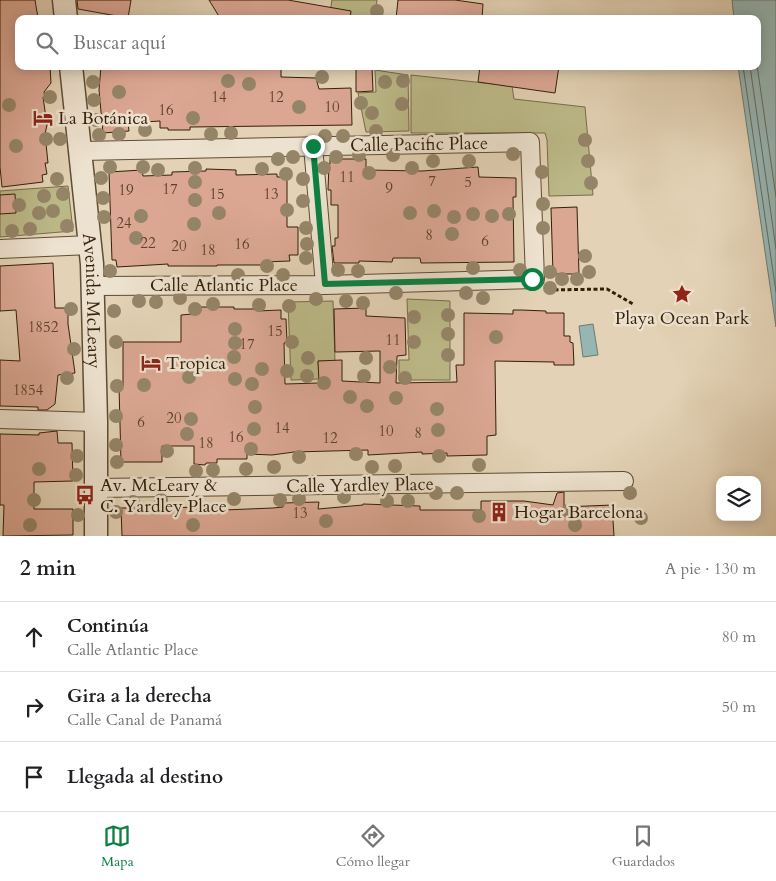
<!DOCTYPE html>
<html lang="es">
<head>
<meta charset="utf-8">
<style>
	:root { --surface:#fff; --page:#f2f2f2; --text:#202124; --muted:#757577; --line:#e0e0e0; --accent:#0b8043 }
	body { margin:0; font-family:Cardo,serif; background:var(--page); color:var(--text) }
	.controls { position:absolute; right:15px; bottom:15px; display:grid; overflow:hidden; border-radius:10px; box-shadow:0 2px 12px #0003 }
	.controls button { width:45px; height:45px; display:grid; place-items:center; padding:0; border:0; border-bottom:1px solid var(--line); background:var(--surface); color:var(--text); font:25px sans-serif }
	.stop { position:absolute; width:15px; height:15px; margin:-11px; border:4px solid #0b8043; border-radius:50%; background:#fff }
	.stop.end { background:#0b8043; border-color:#fff; box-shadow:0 1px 5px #0008 }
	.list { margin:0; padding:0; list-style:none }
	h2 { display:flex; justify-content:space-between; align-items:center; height:65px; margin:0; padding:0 20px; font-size:21px }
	h2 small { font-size:16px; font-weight:400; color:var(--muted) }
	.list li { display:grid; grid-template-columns:32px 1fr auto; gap:15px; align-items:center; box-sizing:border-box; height:70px; padding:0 20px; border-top:1px solid var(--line) }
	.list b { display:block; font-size:19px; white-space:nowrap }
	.list p { margin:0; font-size:16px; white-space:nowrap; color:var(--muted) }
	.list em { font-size:16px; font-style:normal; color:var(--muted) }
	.icon { flex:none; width:28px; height:28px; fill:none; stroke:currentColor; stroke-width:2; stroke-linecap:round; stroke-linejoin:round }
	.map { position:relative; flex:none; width:776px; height:536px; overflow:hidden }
	.search { position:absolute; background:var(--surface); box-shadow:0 2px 12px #0003; left:15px; right:15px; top:15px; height:55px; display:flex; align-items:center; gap:12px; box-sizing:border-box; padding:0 18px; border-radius:10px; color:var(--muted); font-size:19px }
	.sheet { height:275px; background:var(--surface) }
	nav { display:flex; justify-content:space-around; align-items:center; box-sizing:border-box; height:70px; border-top:1px solid var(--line); background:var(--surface); font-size:14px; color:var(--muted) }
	nav a { display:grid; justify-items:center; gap:2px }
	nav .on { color:var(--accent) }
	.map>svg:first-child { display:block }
	.green { fill:#bcb988; stroke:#786c48 }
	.water { fill:#96b6b4; stroke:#6e7a70 }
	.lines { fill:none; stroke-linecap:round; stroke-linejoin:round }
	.shore { stroke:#646a5e; stroke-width:1 }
	.building { fill:#dba793; stroke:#331f09 }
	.minor-casing { stroke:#5f4c34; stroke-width:20 }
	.tertiary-casing { stroke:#5f4c34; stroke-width:25 }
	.path { stroke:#331f09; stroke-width:3; stroke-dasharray:4 2.5; stroke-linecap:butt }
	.minor { stroke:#ede2cf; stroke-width:18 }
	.tertiary { stroke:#ede2cf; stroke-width:22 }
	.tree { fill:#958568 }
	.route { stroke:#0b8043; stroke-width:6 }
	.labels { text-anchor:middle; stroke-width:5; stroke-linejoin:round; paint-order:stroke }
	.number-label { font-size:15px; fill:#5d412c }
	.poi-label { font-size:18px; fill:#331f09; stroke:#ede2cf; text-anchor:start }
	.street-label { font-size:18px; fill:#331f09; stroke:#ede2cf }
</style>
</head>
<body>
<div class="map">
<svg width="776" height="536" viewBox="0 0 776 536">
	<rect width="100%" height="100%" fill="#e3d2b5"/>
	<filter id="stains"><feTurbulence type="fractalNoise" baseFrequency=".004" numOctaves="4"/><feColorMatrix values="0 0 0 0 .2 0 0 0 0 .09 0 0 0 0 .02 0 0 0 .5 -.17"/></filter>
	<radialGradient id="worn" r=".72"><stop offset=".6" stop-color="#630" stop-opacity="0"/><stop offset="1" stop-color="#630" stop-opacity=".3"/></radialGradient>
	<path class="green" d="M332,0H377L374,19H329Z
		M375,70L408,75L409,131L366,132L358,93L376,92Z
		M411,75L512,86L514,99L585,107L593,195L549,196L547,140L545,133H411Z
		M68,186L73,231L0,237V191Z
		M407,299L450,301V380H399V360H409Z
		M333,301L335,361H318L319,379L291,380L288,302Z"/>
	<path class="water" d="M732,0H776V327L738,66H757V19H734Z
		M593,324L598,355L583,357L579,326Z"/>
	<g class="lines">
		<path class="shore" d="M757,65L776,197
			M743,66L776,292
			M750,66L776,249"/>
	</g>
	<path class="building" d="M0,0H35L38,18L19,19V66H50L51,83L44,92L45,97H43L47,125L45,134L48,163H45L47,174L42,175L43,182L2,187L0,167Z
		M77,0H131L128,18L78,9Z
		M209,0H288L351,11L350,19H228L220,18Z
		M398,0H455L483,4L482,19H396Z
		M101,66H281V77L316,78L319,89L351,88L352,125L190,127V130H168V128H160V121L128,123L129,131L103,133L99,90Z
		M480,66H559L555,93L478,82Z
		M356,68H372L373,91L356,92Z
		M330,159H366V170L422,171L478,167L479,177L516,178V197H513L514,262L421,263L420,258H393L392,262L359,261V263H334L332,246H335V238H338V205H331V190H328L329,164H330Z
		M206,169L236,170V175L277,174V177H287V227H298V255H289L290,261L263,262V265H217V266H168V264L117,267L116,260H112L109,172L142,170L143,176L172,175V172L206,171Z
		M15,194L16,213L0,214V195Z
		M577,207L579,274H553L551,208Z
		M53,263L55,308H68V324L75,373L58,375L55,404L47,410H38V407L0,406V360L20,361L16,310L0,311V266Z
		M197,307H234V309H257V311L281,310V319H286L287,342L284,343L285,384L319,383L318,361L342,360V381L380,383V351L335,352L334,309L366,308V316L405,318L406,355L397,356L396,383L457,382L456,365H464V313L513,314V310H521L546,311V313H564V336H570V342L573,343L574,365H554V362L495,361L496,435L487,436V455L447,456V453L422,454V452L368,455V450L294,452L272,455L247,454V459H217V463H206L205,465L194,464V446H162V462H121L119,386H123V342H181V315L192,314V312H197Z
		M57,431L58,443H72L73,481L34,482V509H73V535L3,536L4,505H0V434L39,435V433Z
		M564,492V507L612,505L614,536H122L121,508L224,507V510L273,508L283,507V503L319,502L318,509L363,505V504L420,506V510H481V501H524L553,505L557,493Z"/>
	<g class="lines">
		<defs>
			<path id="minor" d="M313,146L325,285
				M81,151L530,142L535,279L325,285L93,286
				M0,249L90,245
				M0,419L96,422
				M96,488L624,481"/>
			<g id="tertiary">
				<path d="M64,0L66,19"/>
				<path id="s1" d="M71,66L92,264L96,422V536"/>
			</g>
		</defs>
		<use href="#minor" class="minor-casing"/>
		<use href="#tertiary" class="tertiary-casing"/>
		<path class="path" d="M548,290L607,289L633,304"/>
		<use href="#minor" class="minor"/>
		<use href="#tertiary" class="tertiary"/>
	</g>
	<g class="tree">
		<circle cx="377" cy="11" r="7"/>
		<circle cx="322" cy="77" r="7"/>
		<circle cx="228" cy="81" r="7"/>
		<circle cx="403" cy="81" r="7"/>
		<circle cx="93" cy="82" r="7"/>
		<circle cx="385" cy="82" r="7"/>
		<circle cx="249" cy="84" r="7"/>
		<circle cx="119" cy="92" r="7"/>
		<circle cx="50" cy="97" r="7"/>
		<circle cx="94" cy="100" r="7"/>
		<circle cx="361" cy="103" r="7"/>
		<circle cx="402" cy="104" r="7"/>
		<circle cx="9" cy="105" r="7"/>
		<circle cx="299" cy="107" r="7"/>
		<circle cx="372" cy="113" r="7"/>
		<circle cx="193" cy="118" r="7"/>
		<circle cx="96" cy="120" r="7"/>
		<circle cx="145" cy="130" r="7"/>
		<circle cx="376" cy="131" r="7"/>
		<circle cx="231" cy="133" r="7"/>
		<circle cx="119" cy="134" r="7"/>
		<circle cx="211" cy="134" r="7"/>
		<circle cx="99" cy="135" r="7"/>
		<circle cx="325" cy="136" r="7"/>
		<circle cx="343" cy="136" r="7"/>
		<circle cx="46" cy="139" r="7"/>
		<circle cx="60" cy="139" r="7"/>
		<circle cx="585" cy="140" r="7"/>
		<circle cx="16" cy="146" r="7"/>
		<circle cx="513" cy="154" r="7"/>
		<circle cx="359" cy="155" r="7"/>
		<circle cx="393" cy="155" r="7"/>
		<circle cx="293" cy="157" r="7"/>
		<circle cx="336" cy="157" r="7"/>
		<circle cx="278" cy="159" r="7"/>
		<circle cx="433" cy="161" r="7"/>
		<circle cx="469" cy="161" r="7"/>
		<circle cx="588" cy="161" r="7"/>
		<circle cx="110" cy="167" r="7"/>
		<circle cx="143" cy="167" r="7"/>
		<circle cx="195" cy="168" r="7"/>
		<circle cx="324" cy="168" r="7"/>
		<circle cx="412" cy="168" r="7"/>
		<circle cx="262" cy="169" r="7"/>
		<circle cx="158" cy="170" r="7"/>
		<circle cx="542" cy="172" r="7"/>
		<circle cx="369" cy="173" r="7"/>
		<circle cx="286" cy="174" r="7"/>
		<circle cx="101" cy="178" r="7"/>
		<circle cx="57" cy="179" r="7"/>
		<circle cx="303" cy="179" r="7"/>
		<circle cx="195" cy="182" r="7"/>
		<circle cx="591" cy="183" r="7"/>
		<circle cx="63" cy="194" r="7"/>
		<circle cx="44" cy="196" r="7"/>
		<circle cx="103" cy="198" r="7"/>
		<circle cx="195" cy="200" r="7"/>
		<circle cx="303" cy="201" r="7"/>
		<circle cx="543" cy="204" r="7"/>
		<circle cx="19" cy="205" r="7"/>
		<circle cx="287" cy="210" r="7"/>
		<circle cx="53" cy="211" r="7"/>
		<circle cx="434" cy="211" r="7"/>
		<circle cx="39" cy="213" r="7"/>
		<circle cx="219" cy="213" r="7"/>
		<circle cx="410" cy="213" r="7"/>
		<circle cx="473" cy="214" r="7"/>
		<circle cx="509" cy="214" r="7"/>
		<circle cx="141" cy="216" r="7"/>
		<circle cx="492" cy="216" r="7"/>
		<circle cx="104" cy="217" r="7"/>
		<circle cx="454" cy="217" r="7"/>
		<circle cx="194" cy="224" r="7"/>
		<circle cx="67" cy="226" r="7"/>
		<circle cx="306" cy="228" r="7"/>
		<circle cx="543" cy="228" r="7"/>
		<circle cx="30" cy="229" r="7"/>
		<circle cx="12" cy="231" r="7"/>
		<circle cx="452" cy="234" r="7"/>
		<circle cx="136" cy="238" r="7"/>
		<circle cx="307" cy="244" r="7"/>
		<circle cx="585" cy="256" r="7"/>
		<circle cx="306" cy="258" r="7"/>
		<circle cx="267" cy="266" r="7"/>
		<circle cx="473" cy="268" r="7"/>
		<circle cx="338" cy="270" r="7"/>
		<circle cx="520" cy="270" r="7"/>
		<circle cx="110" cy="271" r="7"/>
		<circle cx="358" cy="271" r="7"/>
		<circle cx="550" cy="272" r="7"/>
		<circle cx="589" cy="272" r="7"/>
		<circle cx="238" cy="275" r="7"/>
		<circle cx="283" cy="275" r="7"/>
		<circle cx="562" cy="279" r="7"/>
		<circle cx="577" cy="279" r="7"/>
		<circle cx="550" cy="288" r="7"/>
		<circle cx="396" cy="293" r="7"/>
		<circle cx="466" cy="293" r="7"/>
		<circle cx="180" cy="298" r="7"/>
		<circle cx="483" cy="298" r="7"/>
		<circle cx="316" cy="299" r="7"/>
		<circle cx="139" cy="301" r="7"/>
		<circle cx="346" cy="301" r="7"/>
		<circle cx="156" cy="302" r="7"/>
		<circle cx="363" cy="303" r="7"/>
		<circle cx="213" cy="304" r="7"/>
		<circle cx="259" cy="305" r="7"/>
		<circle cx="289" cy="306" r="7"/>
		<circle cx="71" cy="309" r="7"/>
		<circle cx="195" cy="309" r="7"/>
		<circle cx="114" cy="311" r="7"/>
		<circle cx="448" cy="315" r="7"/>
		<circle cx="414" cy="317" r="7"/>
		<circle cx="235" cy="329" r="7"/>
		<circle cx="448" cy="334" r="7"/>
		<circle cx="496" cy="337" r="7"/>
		<circle cx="116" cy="342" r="7"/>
		<circle cx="292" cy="342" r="7"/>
		<circle cx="414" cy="342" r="7"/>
		<circle cx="235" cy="343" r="7"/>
		<circle cx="74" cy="349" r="7"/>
		<circle cx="448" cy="355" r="7"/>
		<circle cx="234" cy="357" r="7"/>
		<circle cx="308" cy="358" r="7"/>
		<circle cx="366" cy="358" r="7"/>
		<circle cx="390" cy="367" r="7"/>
		<circle cx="262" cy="369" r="7"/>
		<circle cx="287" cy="371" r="7"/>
		<circle cx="307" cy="376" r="7"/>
		<circle cx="364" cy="376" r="7"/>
		<circle cx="189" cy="377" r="7"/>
		<circle cx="67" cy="378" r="7"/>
		<circle cx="405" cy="378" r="7"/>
		<circle cx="235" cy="379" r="7"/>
		<circle cx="324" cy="383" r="7"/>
		<circle cx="252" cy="384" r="7"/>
		<circle cx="144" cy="385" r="7"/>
		<circle cx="117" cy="386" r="7"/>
		<circle cx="350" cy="397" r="7"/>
		<circle cx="396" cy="398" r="7"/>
		<circle cx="367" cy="406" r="7"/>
		<circle cx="255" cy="407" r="7"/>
		<circle cx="437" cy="409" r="7"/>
		<circle cx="116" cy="416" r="7"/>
		<circle cx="191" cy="419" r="7"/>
		<circle cx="254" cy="429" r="7"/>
		<circle cx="438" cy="430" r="7"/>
		<circle cx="187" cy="434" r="7"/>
		<circle cx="116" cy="445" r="7"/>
		<circle cx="251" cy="449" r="7"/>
		<circle cx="167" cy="451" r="7"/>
		<circle cx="356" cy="454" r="7"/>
		<circle cx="77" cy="456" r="7"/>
		<circle cx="439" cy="456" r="7"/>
		<circle cx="299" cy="457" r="7"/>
		<circle cx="117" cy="462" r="7"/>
		<circle cx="479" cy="465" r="7"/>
		<circle cx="395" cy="466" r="7"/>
		<circle cx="274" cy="467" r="7"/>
		<circle cx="372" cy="467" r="7"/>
		<circle cx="39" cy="469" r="7"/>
		<circle cx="246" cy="469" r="7"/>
		<circle cx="213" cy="470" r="7"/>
		<circle cx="196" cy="471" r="7"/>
		<circle cx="76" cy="475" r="7"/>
		<circle cx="436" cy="493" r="7"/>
		<circle cx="457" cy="493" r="7"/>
		<circle cx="630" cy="493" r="7"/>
		<circle cx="344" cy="497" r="7"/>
		<circle cx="234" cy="499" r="7"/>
		<circle cx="299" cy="499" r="7"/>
		<circle cx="34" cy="500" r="7"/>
		<circle cx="161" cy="500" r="7"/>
		<circle cx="280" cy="500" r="7"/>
		<circle cx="387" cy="501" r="7"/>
		<circle cx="408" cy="501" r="7"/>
		<circle cx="133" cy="502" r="7"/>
		<circle cx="568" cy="511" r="7"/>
		<circle cx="116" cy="512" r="7"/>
		<circle cx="78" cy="515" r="7"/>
		<circle cx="479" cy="516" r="7"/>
		<circle cx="641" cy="518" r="7"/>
		<circle cx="326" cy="521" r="7"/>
		<circle cx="30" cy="525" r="7"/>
		<circle cx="193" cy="525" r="7"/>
		<circle cx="575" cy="525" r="7"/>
	</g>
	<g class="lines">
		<path class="route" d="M313,146L325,284L532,279"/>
	</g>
	<defs>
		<symbol id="hotel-bare" viewBox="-9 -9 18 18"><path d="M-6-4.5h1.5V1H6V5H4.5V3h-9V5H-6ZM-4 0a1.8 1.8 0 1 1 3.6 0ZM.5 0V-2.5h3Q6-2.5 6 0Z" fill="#8f2418" stroke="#ede2cf" stroke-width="2.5" paint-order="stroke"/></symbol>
		<symbol id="sight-bare" viewBox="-9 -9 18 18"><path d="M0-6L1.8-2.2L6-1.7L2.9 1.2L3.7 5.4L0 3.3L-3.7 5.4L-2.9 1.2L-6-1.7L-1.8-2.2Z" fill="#8f2418" stroke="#ede2cf" stroke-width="2.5" paint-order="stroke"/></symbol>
		<symbol id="bus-bare" viewBox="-9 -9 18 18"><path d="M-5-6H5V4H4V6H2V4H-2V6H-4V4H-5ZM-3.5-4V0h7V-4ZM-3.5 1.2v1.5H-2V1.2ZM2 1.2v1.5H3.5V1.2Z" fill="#8f2418" stroke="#ede2cf" stroke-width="2.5" paint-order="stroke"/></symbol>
		<symbol id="building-bare" viewBox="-9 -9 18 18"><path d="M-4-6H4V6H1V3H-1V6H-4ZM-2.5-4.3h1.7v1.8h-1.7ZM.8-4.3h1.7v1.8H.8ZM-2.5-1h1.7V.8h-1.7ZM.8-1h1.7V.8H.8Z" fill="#8f2418" stroke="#ede2cf" stroke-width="2.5" paint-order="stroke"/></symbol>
	</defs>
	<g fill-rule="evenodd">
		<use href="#hotel-bare" x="29" y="104" width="28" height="28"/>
		<use href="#sight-bare" x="668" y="280" width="28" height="28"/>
		<use href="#hotel-bare" x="137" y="349" width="28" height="28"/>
		<use href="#bus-bare" x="71" y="481" width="28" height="28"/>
		<use href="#building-bare" x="485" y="498" width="28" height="28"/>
	</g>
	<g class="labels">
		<g class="number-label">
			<text x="219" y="102">14</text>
			<text x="276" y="102">12</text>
			<text x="332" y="112">10</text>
			<text x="166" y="115">16</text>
			<text x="347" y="182">11</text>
			<text x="432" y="186">7</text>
			<text x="468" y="187">5</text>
			<text x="389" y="193">9</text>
			<text x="170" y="194">17</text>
			<text x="126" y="195">19</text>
			<text x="217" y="199">15</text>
			<text x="271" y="199">13</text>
			<text x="124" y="228">24</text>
			<text x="429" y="240">8</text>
			<text x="485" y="246">6</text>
			<text x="148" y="248">22</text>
			<text x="242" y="249">16</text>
			<text x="179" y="251">20</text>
			<text x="208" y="255">18</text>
			<text x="43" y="332">1852</text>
			<text x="275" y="336">15</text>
			<text x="393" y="345">11</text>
			<text x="247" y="349">17</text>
			<text x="28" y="395">1854</text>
			<text x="174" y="423">20</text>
			<text x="141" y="427">6</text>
			<text x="282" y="433">14</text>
			<text x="386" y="436">10</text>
			<text x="418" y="438">8</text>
			<text x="236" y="442">16</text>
			<text x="330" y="443">12</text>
			<text x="206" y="448">18</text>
			<text x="300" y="518">13</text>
		</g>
		<g class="poi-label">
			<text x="58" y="124">La Botánica</text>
			<text x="682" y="324" text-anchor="middle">Playa Ocean Park</text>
			<text x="166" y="369">Tropica</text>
			<text x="100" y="491">Av. McLeary &amp;<tspan x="100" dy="21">C. Yardley Place</tspan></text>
			<text x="514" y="518">Hogar Barcelona</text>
		</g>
		<g class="street-label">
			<text transform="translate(419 144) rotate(-1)" y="6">Calle Pacific Place</text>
			<text x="224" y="291">Calle Atlantic Place</text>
			<text dy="6" stroke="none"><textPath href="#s1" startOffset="236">Avenida McLeary</textPath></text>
			<text transform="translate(360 485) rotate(-1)" y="6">Calle Yardley Place</text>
		</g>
	</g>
	<rect width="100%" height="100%" filter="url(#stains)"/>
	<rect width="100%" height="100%" fill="url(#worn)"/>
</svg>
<div class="controls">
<button><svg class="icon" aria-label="layers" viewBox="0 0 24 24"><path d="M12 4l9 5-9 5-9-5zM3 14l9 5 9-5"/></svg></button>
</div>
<div class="stop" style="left:532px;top:279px"></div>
<div class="stop end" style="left:313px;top:146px"></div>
<div class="search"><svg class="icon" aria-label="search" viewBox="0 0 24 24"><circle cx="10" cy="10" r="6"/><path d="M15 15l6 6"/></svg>Buscar aquí</div>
</div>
<section class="sheet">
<h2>2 min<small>A pie · 130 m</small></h2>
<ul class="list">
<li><svg class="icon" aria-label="ahead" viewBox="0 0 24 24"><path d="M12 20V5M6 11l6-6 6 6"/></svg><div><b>Continúa</b><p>Calle Atlantic Place</p></div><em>80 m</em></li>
<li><svg class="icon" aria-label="right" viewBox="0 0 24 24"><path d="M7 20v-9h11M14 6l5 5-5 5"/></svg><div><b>Gira a la derecha</b><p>Calle Canal de Panamá</p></div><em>50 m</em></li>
<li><svg class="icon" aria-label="arrive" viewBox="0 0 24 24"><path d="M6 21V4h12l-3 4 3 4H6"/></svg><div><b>Llegada al destino</b></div></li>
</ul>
</section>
<nav>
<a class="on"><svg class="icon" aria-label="map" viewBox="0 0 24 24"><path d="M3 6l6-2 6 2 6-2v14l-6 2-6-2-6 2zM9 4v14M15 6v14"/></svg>Mapa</a>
<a><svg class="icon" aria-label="directions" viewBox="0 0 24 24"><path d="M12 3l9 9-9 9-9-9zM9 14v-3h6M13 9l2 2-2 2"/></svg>Cómo llegar</a>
<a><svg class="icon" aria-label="saved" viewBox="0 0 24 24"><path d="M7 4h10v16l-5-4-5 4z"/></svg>Guardados</a>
</nav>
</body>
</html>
